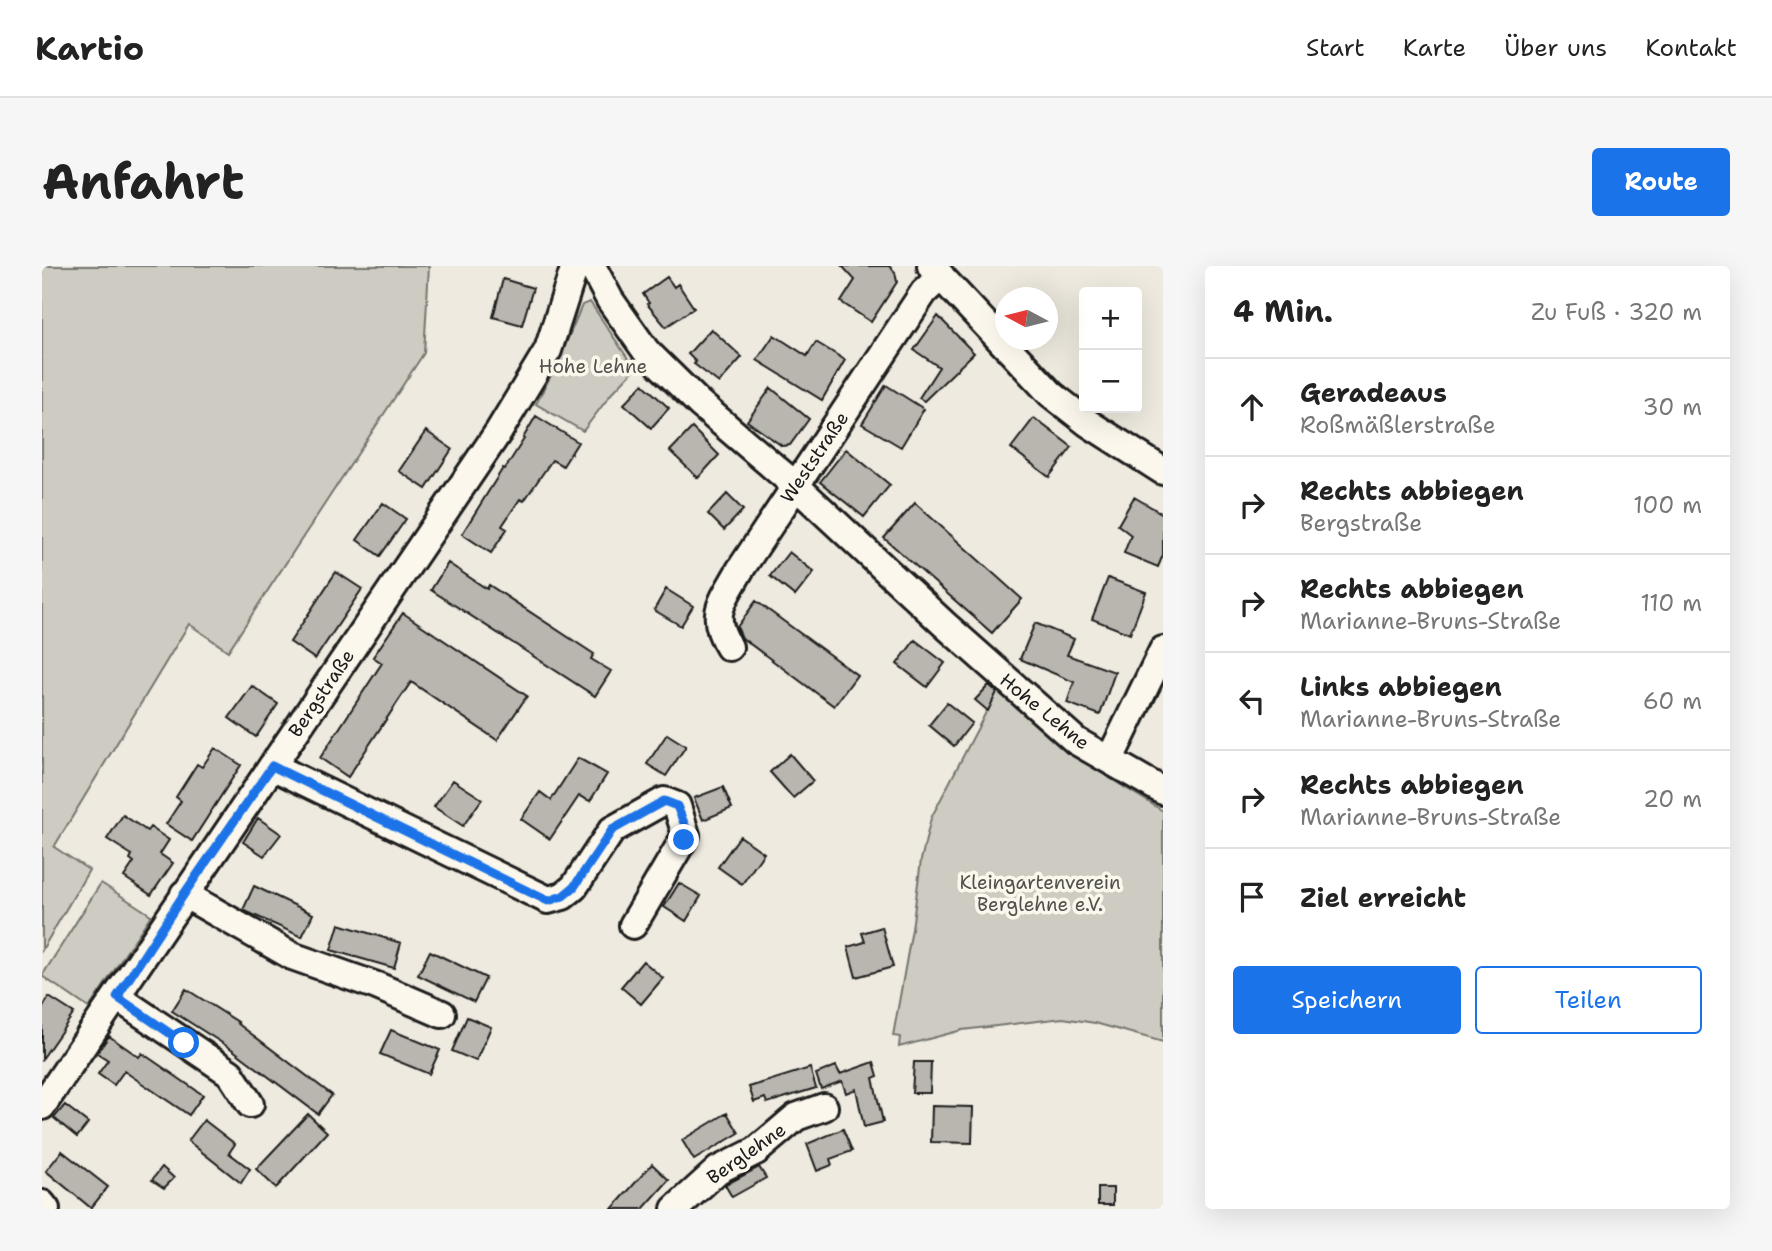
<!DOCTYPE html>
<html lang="de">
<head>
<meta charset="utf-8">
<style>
	:root { --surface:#fff; --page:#f6f6f6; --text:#222; --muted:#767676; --line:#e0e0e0; --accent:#1a73e8 }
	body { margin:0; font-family:"Shantell Sans",sans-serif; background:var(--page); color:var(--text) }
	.controls { position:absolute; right:21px; top:21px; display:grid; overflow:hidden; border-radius:7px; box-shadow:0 7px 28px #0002 }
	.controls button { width:63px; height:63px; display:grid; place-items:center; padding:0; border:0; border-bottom:2px solid var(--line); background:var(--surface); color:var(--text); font:35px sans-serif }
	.compass { position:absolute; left:953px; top:21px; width:63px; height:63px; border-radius:50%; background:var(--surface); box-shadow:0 7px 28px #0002; rotate:277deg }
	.stop { position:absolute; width:21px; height:21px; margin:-16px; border:5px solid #1a73e8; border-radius:50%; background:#fff }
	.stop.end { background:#1a73e8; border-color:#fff; box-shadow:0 2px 7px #0008 }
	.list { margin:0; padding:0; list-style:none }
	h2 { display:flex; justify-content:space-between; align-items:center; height:91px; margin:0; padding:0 28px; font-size:30px }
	h2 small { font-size:23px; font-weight:400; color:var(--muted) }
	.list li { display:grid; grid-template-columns:46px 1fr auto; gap:21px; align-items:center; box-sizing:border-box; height:98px; padding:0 28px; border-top:2px solid var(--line) }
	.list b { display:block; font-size:26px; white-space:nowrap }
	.list p { margin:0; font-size:23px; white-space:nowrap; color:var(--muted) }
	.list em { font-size:23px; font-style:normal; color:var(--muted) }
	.actions { display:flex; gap:14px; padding:21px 28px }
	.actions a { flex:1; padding:16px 0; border:2px solid var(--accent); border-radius:7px; text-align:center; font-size:24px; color:var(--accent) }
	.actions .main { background:var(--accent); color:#fff }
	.icon { flex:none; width:38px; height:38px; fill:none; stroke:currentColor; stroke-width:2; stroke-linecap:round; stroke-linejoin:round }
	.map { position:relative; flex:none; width:1121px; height:943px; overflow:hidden; border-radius:7px }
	header { display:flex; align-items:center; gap:42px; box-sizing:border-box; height:98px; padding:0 35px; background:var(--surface); border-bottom:2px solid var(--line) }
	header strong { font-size:33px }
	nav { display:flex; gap:38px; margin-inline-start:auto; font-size:24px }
	.intro { display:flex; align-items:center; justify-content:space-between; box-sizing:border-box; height:168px; padding:0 42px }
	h1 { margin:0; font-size:49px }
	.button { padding:18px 32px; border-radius:7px; background:var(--accent); color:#fff; font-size:24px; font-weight:700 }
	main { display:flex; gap:42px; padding:0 42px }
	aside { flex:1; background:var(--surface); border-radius:7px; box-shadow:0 7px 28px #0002 }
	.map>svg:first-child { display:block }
	.green { fill:#ceccc2; stroke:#75746f; stroke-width:2 }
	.building { fill:#b9b6af; stroke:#1c1c1c; stroke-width:2 }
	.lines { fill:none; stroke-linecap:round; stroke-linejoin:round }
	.minor-casing { stroke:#1c1c1c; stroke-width:32 }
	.minor { stroke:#fbf7ec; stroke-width:26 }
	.route { stroke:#1a73e8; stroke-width:9 }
	.labels { text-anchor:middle; stroke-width:7; stroke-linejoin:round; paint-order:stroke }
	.park-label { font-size:19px; fill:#51514e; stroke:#fbf7ec }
	.street-label { font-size:19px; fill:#1c1c1c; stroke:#fbf7ec }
</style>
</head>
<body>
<header>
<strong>Kartio</strong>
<nav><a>Start</a><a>Karte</a><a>Über uns</a><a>Kontakt</a></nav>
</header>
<div class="intro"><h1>Anfahrt</h1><a class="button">Route</a></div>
<main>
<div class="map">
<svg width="1121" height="943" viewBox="0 0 1121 943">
	<rect width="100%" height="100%" fill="#eeeadf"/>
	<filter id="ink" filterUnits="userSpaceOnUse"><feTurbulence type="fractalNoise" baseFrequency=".0143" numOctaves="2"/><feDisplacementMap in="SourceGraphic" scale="14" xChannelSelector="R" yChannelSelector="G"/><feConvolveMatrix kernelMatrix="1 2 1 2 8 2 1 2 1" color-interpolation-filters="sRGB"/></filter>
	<g filter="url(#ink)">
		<path class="green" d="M0,0H387L382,87L186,385L147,358L12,581L47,604L0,684Z
			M548,36L593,103L570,127L541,165L494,138L517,94L540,39Z
			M955,425L1027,487L1121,545V776L1053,757L1021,752L920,764L857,781L858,771L851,770L870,663L879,594L889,552Z
			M59,617L109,649L47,742L0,710Z"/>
		<path class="building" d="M800,0H847L853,6L855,16L829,56L799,36L813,14Z
			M625,11L632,21L636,18L652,42L624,61L605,38L607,37L601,28Z
			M461,13L491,22L480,59L451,51Z
			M896,50L932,87L882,135L877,132L897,101L872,84Z
			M669,63L700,91L677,117L652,98L654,96L646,88Z
			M732,69L765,90L774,76L803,94L780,134L715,94Z
			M601,118L627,142L609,162L582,138Z
			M844,119L882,143L859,181L820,158Z
			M729,122L767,153L748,179L740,180L705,155Z
			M494,150L536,176L521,200L510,194L482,235L478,233L460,260L465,263L449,287L420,268L461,202L463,203L482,173L481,172Z
			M992,152L1030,181L1007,211L969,182Z
			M650,162L677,189L656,212L628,185Z
			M384,165L410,183L384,223L357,205Z
			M804,183L848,219L822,251L778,216Z
			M685,228L701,244L682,264L666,248Z
			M1092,231L1121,248V289L1116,301L1082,287L1089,269L1076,259Z
			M341,237L364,253L338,290L315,274Z
			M873,237L980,333L950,367L842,272Z
			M747,286L772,306L753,330L728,310Z
			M406,297L445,323L447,319L552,388L549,393L569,405L553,430L389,324Z
			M294,306L320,323L273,393L248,376Z
			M1066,312L1104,326L1088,368L1050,353Z
			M624,323L651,340L639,360L612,344Z
			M714,335L815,409L792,440L700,372L695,361Z
			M361,347L485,430L455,474L369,416L306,511L278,492L340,397L331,391Z
			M993,357L1032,373L1025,389L1073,406L1058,449L1025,437L1032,416L978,393Z
			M873,374L903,397L885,421L855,398Z
			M947,419L955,426L946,445L933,434Z
			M210,420L236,438L214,471L187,452Z
			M905,437L930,457L912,480L887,459Z
			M625,468L644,480L624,510L605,498Z
			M173,482L199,499L150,575L124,558L139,535L134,531L155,498L160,501Z
			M748,488L771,515L751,532L728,506Z
			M536,492L565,508L548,535L537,530L508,573L479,553L498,526L509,534Z
			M411,514L440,533L421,560L392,541Z
			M681,521L690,542L661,554L652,532Z
			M81,549L105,565L108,561L127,574L118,588L131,597L109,629L82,611L92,596L88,593L90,589L65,573Z
			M216,552L239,568L222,590L201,576Z
			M698,570L722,587L700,618L676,601Z
			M637,617L659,630L644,655L622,641Z
			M212,620L271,648L260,671L201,644Z
			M297,658L359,677L352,702L289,684Z
			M840,661L851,701L814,711L806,681L823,676L820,667Z
			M388,685L444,712L432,736L376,709Z
			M601,695L621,712L599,738L579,721Z
			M144,723L196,756L195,757L290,829L276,848L191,784L130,745Z
			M7,731L32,747L0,793V743Z
			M425,751L449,761L434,795L410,785Z
			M349,764L398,784L387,808L338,788Z
			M67,770L97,791L100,787L161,829L147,849L82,805L72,819L56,808L66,794L55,787Z
			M832,796L836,810L831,812L841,856L822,861L814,823L804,827L800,815L779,823L774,808L794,800L798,808Z
			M872,796H889L888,827H870Z
			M768,802L774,822L725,837L723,832L712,836L707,821Z
			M23,839L46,857L35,871L12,852Z
			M890,840L931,841L930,877L889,876Z
			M685,847L697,867L652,894L640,874Z
			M266,848L285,866L234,922L214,903Z
			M162,854L193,878L187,887L208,903L199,917L146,875Z
			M801,863L810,885L788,893L790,899L775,905L765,878Z
			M20,885L66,921L49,942L4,905Z
			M610,898L627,914L601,943H570Z
			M120,901L132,912L122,922L110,914Z
			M717,901L724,912L690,931L683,919Z
			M1056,922H1071V939H1056Z"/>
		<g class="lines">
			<defs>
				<path id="minor" d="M541,0L551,2L568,34L604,85L658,138L754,220L902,358L1034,475L1121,525
					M889,0L1009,128L1046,157L1121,205
					M687,381C666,348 681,335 698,304L882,26L899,10
					M1068,493L1121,384
					M230,500L506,634L521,630L532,621L570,564L622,535L635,540L644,569L591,659
					M142,628L250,690L335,720L400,748
					M75,731L188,807L208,838
					M0,840L457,165L506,84L533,0
					M0,938L4,943
					M633,943L676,904L714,885L754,851L782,841"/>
			</defs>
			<use href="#minor" class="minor-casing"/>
			<use href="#minor" class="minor"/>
		</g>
	</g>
	<g class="lines" filter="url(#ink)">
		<path class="route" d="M142,777L75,731L142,628L230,500L506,635L521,630L532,621L570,564L622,535L635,540L644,562L642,574"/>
	</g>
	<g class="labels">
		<g class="park-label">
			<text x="551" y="107">Hohe Lehne</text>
			<text x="998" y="623">Kleingartenverein<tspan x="998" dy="22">Berglehne e.V.</tspan></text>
		</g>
		<g class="street-label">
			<text transform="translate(772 191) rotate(-56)" y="7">Weststraße</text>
			<text transform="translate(279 427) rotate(-56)" y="7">Bergstraße</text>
			<text transform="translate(1003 445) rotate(39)" y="7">Hohe Lehne</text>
			<text transform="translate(704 887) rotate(-35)" y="7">Berglehne</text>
		</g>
	</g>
</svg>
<div class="controls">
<button>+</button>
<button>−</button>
</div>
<svg class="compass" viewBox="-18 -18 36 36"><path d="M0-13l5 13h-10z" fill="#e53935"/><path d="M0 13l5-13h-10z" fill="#767676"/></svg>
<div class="stop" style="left:142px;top:777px"></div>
<div class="stop end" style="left:642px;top:574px"></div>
</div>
<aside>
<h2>4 Min.<small>Zu Fuß · 320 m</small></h2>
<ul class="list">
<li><svg class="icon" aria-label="ahead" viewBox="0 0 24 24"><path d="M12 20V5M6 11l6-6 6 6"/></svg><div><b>Geradeaus</b><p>Roßmäßlerstraße</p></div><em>30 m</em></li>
<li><svg class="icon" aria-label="right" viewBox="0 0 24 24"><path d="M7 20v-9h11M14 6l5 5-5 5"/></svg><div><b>Rechts abbiegen</b><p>Bergstraße</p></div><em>100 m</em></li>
<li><svg class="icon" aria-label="right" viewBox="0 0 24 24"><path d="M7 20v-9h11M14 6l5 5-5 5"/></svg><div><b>Rechts abbiegen</b><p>Marianne-Bruns-Straße</p></div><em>110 m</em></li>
<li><svg class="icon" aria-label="left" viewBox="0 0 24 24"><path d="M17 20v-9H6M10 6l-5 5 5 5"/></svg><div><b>Links abbiegen</b><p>Marianne-Bruns-Straße</p></div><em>60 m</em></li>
<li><svg class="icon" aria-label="right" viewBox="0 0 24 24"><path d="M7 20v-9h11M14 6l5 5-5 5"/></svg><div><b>Rechts abbiegen</b><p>Marianne-Bruns-Straße</p></div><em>20 m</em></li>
<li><svg class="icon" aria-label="arrive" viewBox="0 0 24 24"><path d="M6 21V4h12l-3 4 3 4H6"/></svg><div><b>Ziel erreicht</b></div></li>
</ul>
<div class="actions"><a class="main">Speichern</a><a>Teilen</a></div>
</aside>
</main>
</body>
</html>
